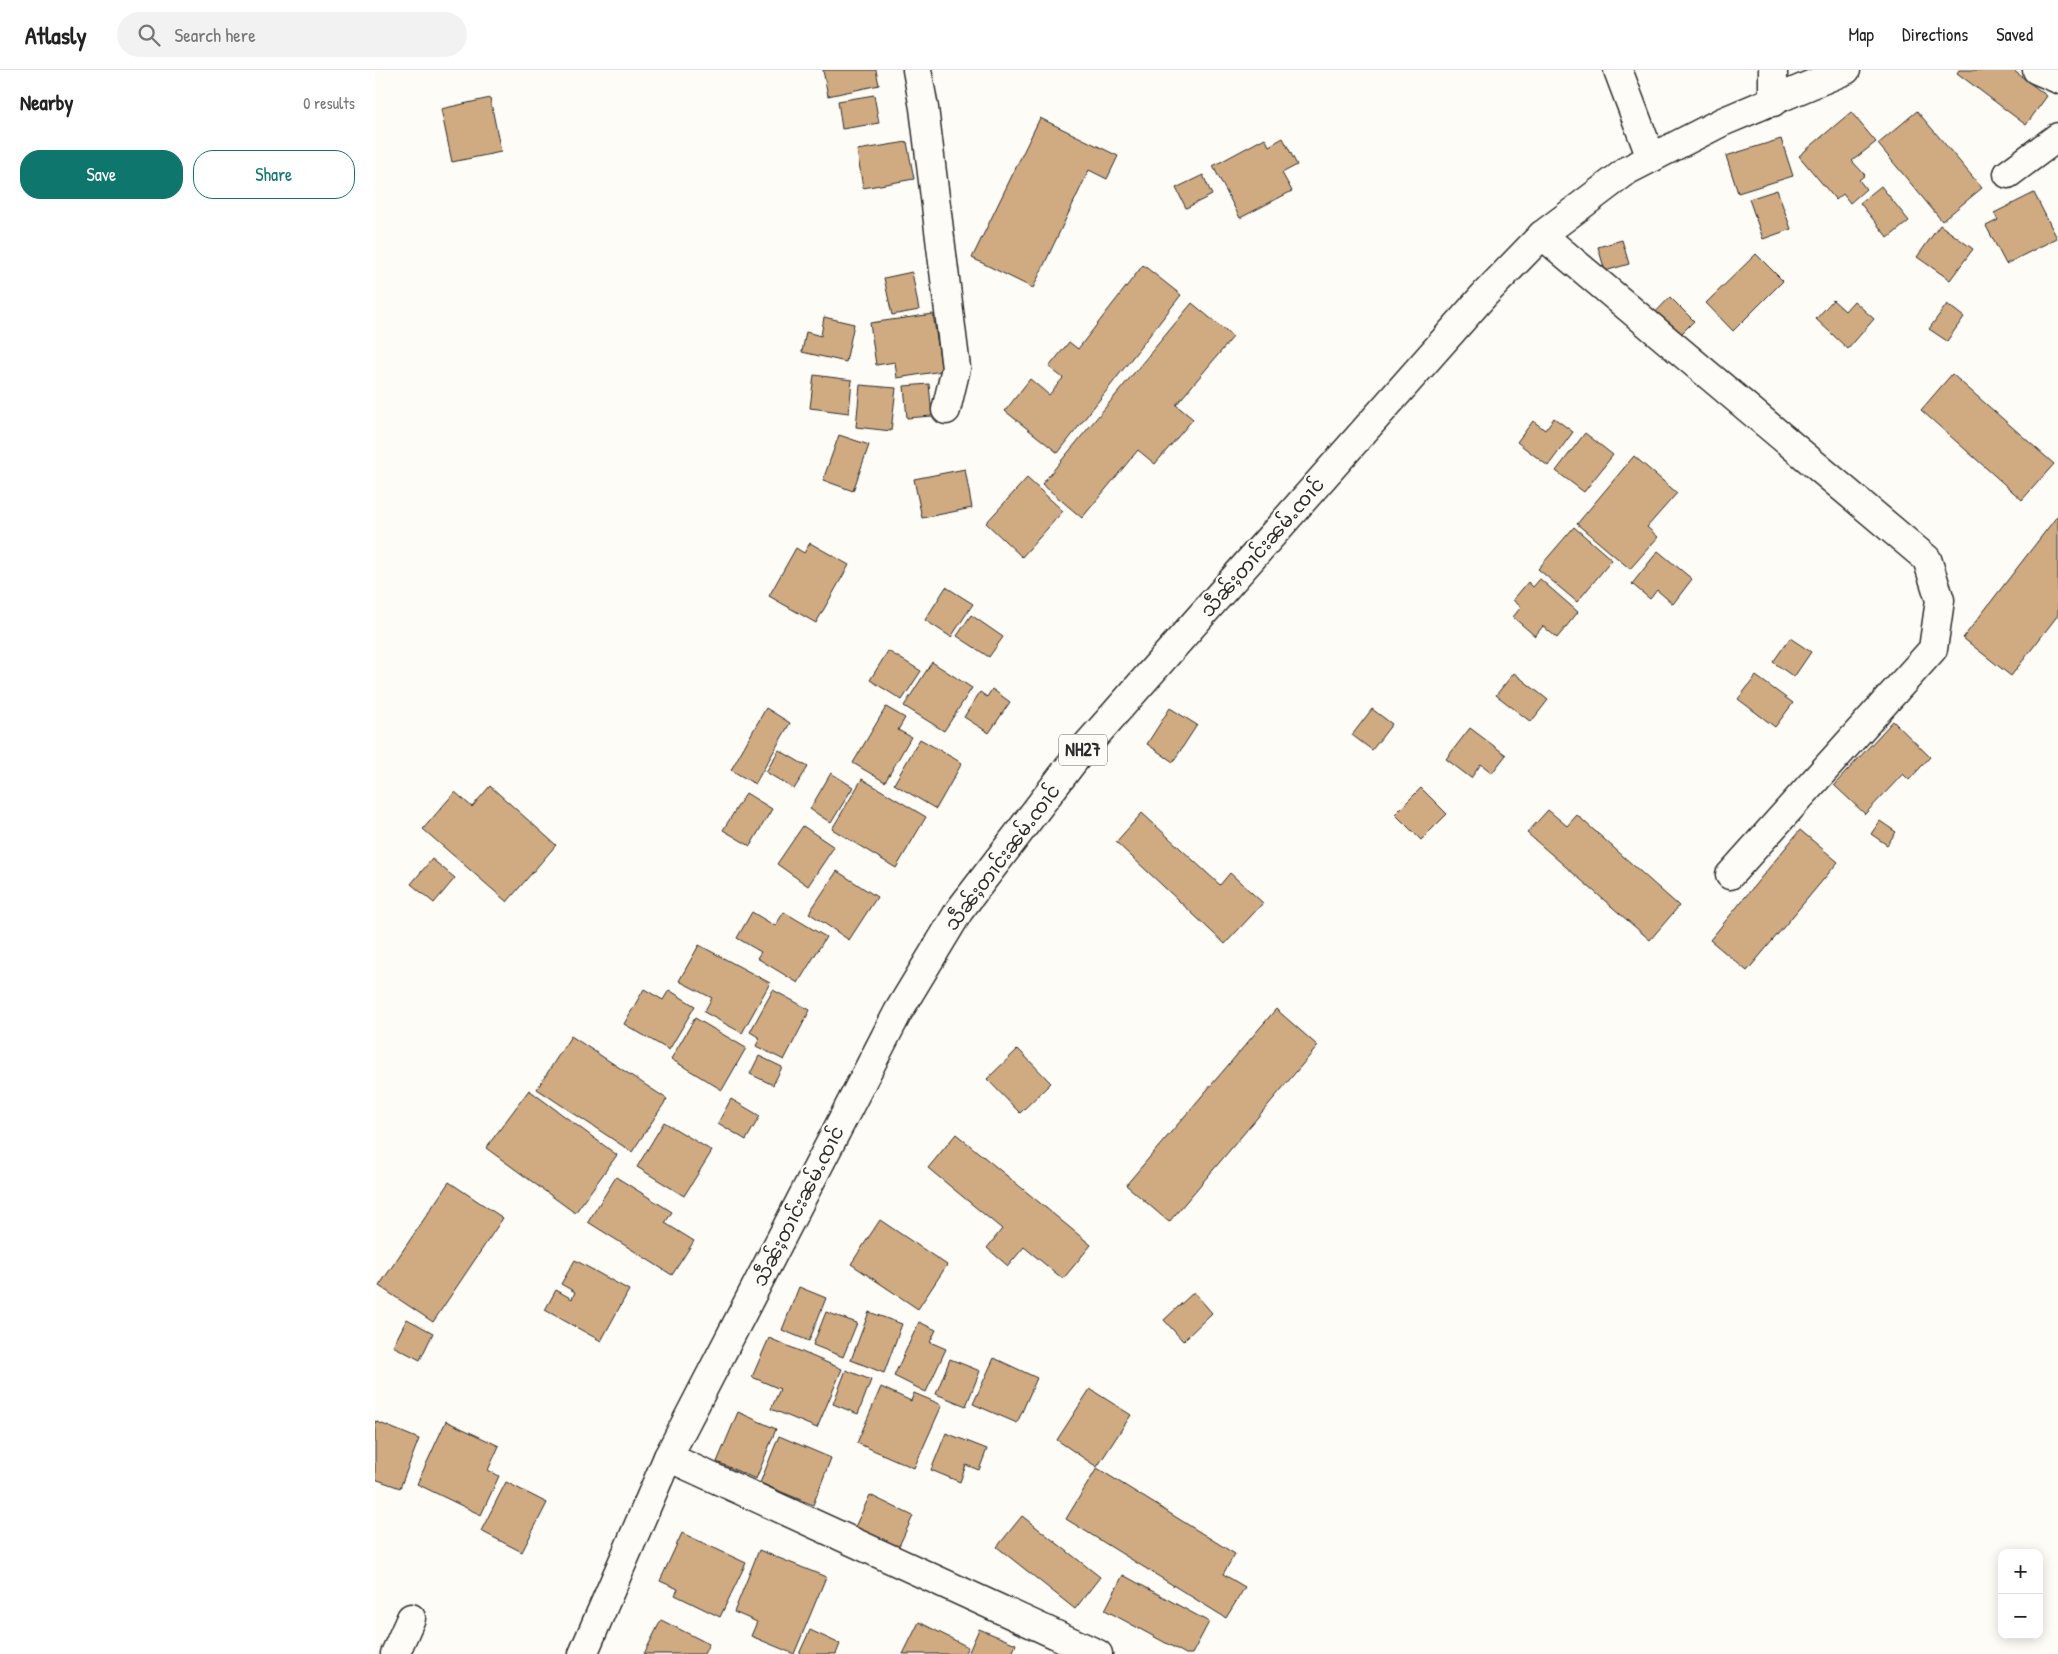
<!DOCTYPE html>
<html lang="en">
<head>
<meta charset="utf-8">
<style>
	:root { --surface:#fff; --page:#f2f2f2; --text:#222; --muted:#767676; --line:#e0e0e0; --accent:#0f766e }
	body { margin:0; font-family:"Patrick Hand","Noto Sans Myanmar",sans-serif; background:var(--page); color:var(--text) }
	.controls { position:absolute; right:15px; bottom:15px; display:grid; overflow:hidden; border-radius:10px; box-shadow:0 2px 12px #0003 }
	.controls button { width:45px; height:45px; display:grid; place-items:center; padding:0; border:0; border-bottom:1px solid var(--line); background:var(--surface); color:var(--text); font:25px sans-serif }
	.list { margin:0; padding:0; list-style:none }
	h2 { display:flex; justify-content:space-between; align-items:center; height:65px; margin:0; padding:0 20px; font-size:21px }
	h2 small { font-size:16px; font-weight:400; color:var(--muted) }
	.actions { display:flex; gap:10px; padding:15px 20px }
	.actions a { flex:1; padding:11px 0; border:1px solid var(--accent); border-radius:20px; text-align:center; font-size:18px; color:var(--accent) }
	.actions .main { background:var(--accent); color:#fff }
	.icon { flex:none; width:28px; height:28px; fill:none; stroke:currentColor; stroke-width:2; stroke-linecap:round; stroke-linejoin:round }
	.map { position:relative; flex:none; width:1683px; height:1584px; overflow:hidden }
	header { display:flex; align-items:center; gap:30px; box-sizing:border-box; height:70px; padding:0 25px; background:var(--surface); border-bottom:1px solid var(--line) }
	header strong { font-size:24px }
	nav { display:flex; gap:28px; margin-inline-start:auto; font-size:18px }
	.search { width:350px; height:45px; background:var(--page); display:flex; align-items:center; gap:12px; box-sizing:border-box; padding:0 18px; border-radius:28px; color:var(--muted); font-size:19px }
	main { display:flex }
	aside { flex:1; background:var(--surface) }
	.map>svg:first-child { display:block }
	.building { fill:#d0ab82; stroke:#2b2b2b }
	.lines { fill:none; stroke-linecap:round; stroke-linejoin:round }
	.street-casing { stroke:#2b2b2b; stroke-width:31 }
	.highway-casing { stroke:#2b2b2b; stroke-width:31 }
	.street { stroke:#fdfcf7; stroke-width:28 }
	.highway { stroke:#fdfcf7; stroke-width:28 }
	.labels { text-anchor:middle; stroke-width:4.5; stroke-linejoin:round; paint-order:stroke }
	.shield { fill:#fdfcf7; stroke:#6a6a68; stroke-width:1 }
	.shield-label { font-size:18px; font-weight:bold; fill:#2b2b2b }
	.street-label { font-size:19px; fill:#2b2b2b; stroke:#fdfcf7 }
</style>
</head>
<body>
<header>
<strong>Atlasly</strong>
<div class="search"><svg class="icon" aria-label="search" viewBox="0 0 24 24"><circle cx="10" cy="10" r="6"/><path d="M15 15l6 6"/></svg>Search here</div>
<nav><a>Map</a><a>Directions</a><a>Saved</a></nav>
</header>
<main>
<aside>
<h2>Nearby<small>0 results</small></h2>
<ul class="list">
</ul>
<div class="actions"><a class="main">Save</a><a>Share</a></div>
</aside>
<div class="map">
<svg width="1683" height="1584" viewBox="0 0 1683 1584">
	<rect width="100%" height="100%" fill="#fdfcf7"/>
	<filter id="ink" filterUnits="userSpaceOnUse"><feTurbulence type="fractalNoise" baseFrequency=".02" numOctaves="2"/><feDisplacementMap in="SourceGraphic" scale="10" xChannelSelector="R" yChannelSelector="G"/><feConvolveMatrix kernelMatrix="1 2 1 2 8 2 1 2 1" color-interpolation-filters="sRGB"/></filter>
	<g filter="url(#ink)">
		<path class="building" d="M448,0H501L504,15L453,26Z
			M1584,0H1638L1672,26L1651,55L1582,3Z
			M499,25L504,53L467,59L463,31Z
			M115,28L126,82L77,92L66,39Z
			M1542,41L1607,118L1567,151L1503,74Z
			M1476,42L1501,72L1477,91L1490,105L1484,110L1491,119L1475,133L1468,124L1461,130L1424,86Z
			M665,48L743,86L732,109L714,100L658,218L597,188Z
			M890,68L894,76L908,68L922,95L907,103L917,121L865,148L838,96Z
			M1406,69L1418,106L1363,123L1351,86Z
			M532,72L539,109L488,118L482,80Z
			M828,105L837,125L811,138L801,118Z
			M1506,116L1534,151L1513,168L1485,133Z
			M1402,120L1416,159L1388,169L1374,129Z
			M1659,123L1682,168L1631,194L1611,156L1623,150L1619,143Z
			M1565,155L1598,179L1575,210L1542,187Z
			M1247,170L1254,194L1230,201L1223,177Z
			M1381,184L1408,211L1358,261L1331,233Z
			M768,195L806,225L683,383L630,341L655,309L674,325L688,308L674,297L694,272L703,279Z
			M537,202L544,240L517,245L509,208Z
			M1295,227L1319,251L1301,269L1277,246Z
			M1458,230L1470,241L1479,231L1499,249L1473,279L1441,249Z
			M817,233L858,267L801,335L818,349L780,394L763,380L707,448L667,414Z
			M1572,234L1589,247L1572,271L1554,259Z
			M558,244L567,301L522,308L520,292L501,295L495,253Z
			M449,247L479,254L471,292L427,282L431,262L446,266Z
			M1577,304L1679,394L1647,430L1546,340Z
			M439,305L477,310L474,343L435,338Z
			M554,314L557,346L532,348L529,316Z
			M485,315L521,318L516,361L481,357Z
			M1179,348L1198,362L1173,396L1142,372L1158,351L1170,360Z
			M1210,363L1238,385L1209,422L1181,401Z
			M464,365L494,375L478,421L448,410Z
			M1259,386L1302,423L1272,457L1283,467L1255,499L1202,454Z
			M590,399L597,438L547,448L539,409Z
			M652,408L688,441L647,487L611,453Z
			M1683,445V545L1636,606L1588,568Z
			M1199,457L1237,490L1202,532L1163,499Z
			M435,473L474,495L441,553L394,526L421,478L429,483Z
			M1283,481L1317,509L1298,534L1282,520L1275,529L1257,514Z
			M1165,509L1203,542L1182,568L1168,556L1160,566L1138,547L1146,537L1138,530L1153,512L1158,517Z
			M571,517L598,534L576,567L550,550Z
			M596,545L628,567L614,587L582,566Z
			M1415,568L1436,582L1419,607L1398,592Z
			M513,581L546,601L527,630L495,610Z
			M557,592L597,618L569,661L529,636Z
			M1139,603L1173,630L1156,652L1121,625Z
			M1381,606L1418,633L1400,657L1363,629Z
			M617,619L635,632L614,663L589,647L605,622L612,627Z
			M511,637L530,648L523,660L536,667L510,712L478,693Z
			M391,638L415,653L380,714L356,700Z
			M795,638L822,655L798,692L772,674Z
			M997,639L1017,654L997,680L977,665Z
			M1518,651L1555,687L1534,710L1528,704L1490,744L1459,715Z
			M1095,658L1131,685L1117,703L1106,694L1096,708L1071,689Z
			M545,669L587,693L561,739L519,714Z
			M404,680L433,697L419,719L391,702Z
			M456,703L478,717L456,753L435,739Z
			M487,709L551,747L521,798L457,759Z
			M115,716L181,775L132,832L48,759L80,722L97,737Z
			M1046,718L1072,744L1046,770L1020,744Z
			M371,723L397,739L375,776L348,760Z
			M1173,740L1192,756L1202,745L1304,836L1275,870L1152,763Z
			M767,743L845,815L855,803L888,833L850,874L741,772Z
			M1505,751L1521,762L1512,775L1496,764Z
			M428,756L459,777L433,816L402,794Z
			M1425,760L1463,792L1372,901L1335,870Z
			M57,789L80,808L59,833L36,814Z
			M462,801L502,827L474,870L434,843Z
			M377,842L400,856L409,842L451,867L423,913L382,888L386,882L362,868Z
			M324,875L395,913L367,963L329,942L337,928L304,911Z
			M269,919L288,930L294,920L320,936L294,980L249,954Z
			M398,920L435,940L409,990L381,976L385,968L375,962Z
			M901,939L943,976L794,1152L751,1115Z
			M320,948L371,978L347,1020L296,989Z
			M196,966L292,1029L257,1082L162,1019Z
			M643,979L676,1013L645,1043L612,1009Z
			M384,986L407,997L398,1015L375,1004Z
			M154,1020L242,1085L200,1143L111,1078Z
			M356,1029L385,1046L371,1070L343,1053Z
			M289,1052L337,1081L309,1126L262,1097Z
			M581,1064L716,1175L688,1209L649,1177L633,1196L612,1178L627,1159L553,1098Z
			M241,1107L297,1142L290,1153L319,1171L297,1205L213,1152Z
			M74,1112L128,1148L58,1252L4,1216Z
			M505,1150L572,1195L543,1239L476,1194Z
			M200,1190L254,1220L226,1271L170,1240L181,1220L197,1229L200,1222L186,1214Z
			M424,1217L451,1228L434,1271L407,1260Z
			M819,1222L837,1243L808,1271L789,1250Z
			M451,1242L482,1253L468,1287L438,1275Z
			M494,1242L527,1254L509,1303L476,1290Z
			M32,1249L58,1263L45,1290L18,1276Z
			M544,1252L561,1260L555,1272L571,1279L551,1322L519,1306Z
			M394,1268L467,1299L442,1358L396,1339L405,1319L377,1307Z
			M619,1288L662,1308L642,1353L598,1334Z
			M575,1289L605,1301L591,1336L561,1324Z
			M471,1300L496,1310L483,1344L458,1334Z
			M506,1317L536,1331L539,1323L567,1335L539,1398L482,1373Z
			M715,1319L756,1345L722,1397L682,1370Z
			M363,1342L401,1359L381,1409L342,1392Z
			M0,1351L44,1369L25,1418L0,1409Z
			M71,1351L124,1376L113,1400L124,1406L106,1445L42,1414Z
			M571,1363L612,1379L604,1400L591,1395L585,1412L556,1400Z
			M404,1366L456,1388L438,1435L385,1413Z
			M722,1398L860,1484L848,1504L870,1517L851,1548L691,1449Z
			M131,1412L172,1433L147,1482L106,1461Z
			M495,1425L538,1446L523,1478L480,1457Z
			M647,1446L725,1507L700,1539L622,1477Z
			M307,1463L371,1493L345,1547L300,1525L303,1519L285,1511Z
			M384,1480L451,1507L419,1584L376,1566L382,1552L359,1542Z
			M748,1505L834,1552L817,1584H811L730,1540Z
			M286,1550L334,1574L329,1584H269Z
			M544,1552L593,1577L589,1584H528Z
			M604,1559L641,1574L637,1584H593Z
			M435,1560L465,1574L461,1584H424Z"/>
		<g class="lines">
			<defs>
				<path id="street" d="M542,0L549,38L581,298L571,340
					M1243,0L1276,88
					M1398,0V32
					M1662,0L1683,9
					M1633,104L1683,67
					M1167,165L1552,489L1565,530L1558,579L1355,805
					M293,1387L723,1584
					M20,1584L36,1548"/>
				<path id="highway" d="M208,1584L293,1387L523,942L584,841L704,684L1110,224L1167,165L1253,100L1347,52L1471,0"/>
			</defs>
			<use href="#street" class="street-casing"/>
			<use href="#highway" class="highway-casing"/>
			<use href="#street" class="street"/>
			<use href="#highway" class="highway"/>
		</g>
	</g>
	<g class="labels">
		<rect class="shield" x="684" y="664.5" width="48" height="31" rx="4"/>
		<g class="shield-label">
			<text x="708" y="686">NH27</text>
		</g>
		<g class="street-label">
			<text transform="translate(887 477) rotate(-49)" y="7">သဵၼ်ႈတၢင်းၼမ်ႉၸၢင်</text>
			<text transform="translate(627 787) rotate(-53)" y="7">သဵၼ်ႈတၢင်းၼမ်ႉၸၢင်</text>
			<text transform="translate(423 1136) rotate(-63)" y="7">သဵၼ်ႈတၢင်းၼမ်ႉၸၢင်</text>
		</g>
	</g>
</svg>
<div class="controls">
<button>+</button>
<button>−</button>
</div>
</div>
</main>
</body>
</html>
